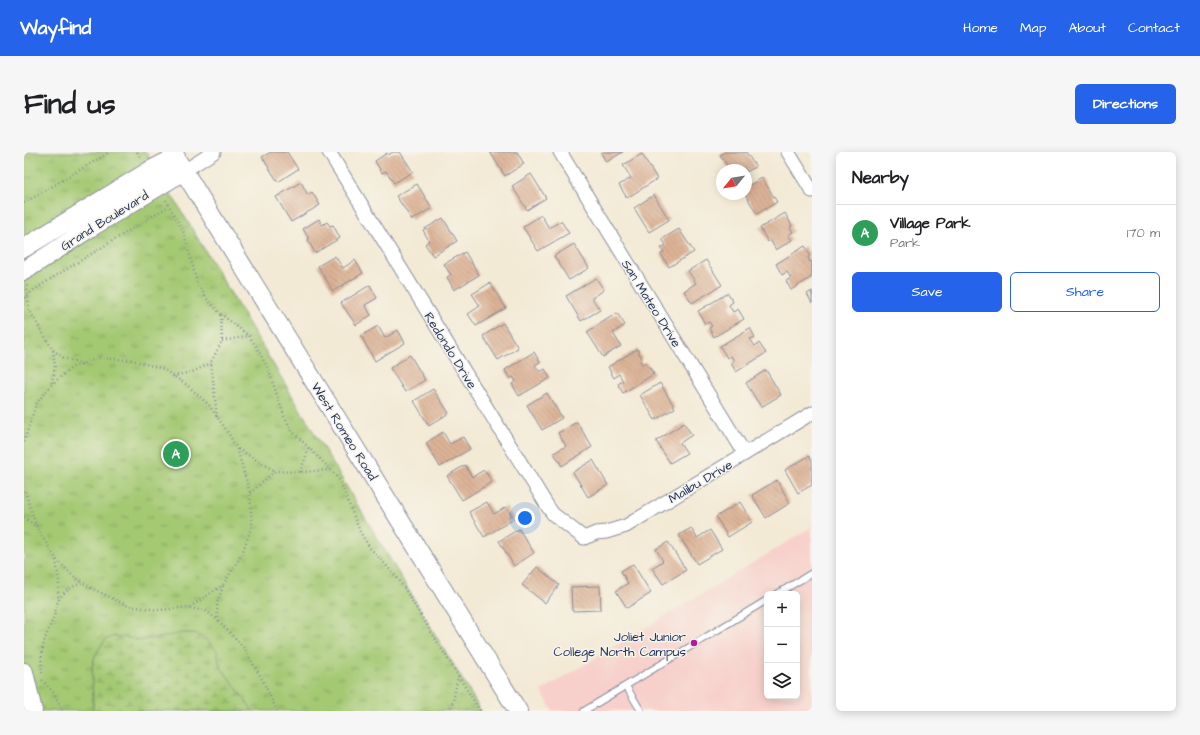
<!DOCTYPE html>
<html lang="en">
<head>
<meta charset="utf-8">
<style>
	:root { --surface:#fff; --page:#f6f6f6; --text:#202124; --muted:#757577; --line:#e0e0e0; --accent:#2563eb }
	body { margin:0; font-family:"Architects Daughter",sans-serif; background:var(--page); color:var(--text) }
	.controls { position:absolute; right:12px; bottom:12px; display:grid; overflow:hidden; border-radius:6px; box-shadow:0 2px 10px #0003 }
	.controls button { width:36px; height:36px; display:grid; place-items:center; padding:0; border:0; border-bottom:1px solid var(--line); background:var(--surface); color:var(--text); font:20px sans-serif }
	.compass { position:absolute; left:692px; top:12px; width:36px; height:36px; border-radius:50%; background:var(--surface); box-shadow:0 2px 10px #0003; rotate:240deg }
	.you { position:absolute; left:501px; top:366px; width:14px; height:14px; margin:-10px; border:3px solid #fff; border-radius:50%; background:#1a73e8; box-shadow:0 0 0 6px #1a73e833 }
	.badge { display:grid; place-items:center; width:26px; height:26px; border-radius:50%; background:var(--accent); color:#fff; font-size:13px; font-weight:700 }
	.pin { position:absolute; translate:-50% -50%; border:2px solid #fff; box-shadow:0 1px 4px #0006 }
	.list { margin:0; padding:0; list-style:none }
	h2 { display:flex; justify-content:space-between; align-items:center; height:52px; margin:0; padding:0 16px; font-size:17px }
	h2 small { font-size:13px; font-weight:400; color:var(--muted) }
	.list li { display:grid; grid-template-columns:26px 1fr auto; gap:12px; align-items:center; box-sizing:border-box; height:56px; padding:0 16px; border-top:1px solid var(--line) }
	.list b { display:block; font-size:15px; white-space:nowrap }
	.list p { margin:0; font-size:13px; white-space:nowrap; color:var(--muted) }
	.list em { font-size:13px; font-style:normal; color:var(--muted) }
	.actions { display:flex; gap:8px; padding:12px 16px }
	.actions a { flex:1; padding:9px 0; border:1px solid var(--accent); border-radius:6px; text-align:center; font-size:14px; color:var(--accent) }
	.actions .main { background:var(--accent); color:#fff }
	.icon { flex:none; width:22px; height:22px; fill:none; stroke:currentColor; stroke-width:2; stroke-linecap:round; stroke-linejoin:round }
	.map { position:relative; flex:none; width:788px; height:559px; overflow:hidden; border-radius:6px }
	header { display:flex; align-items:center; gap:24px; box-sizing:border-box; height:56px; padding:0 20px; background:var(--accent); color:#fff }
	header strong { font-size:19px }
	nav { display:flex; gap:22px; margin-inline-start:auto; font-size:14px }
	.intro { display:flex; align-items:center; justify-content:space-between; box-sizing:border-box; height:96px; padding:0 24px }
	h1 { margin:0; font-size:28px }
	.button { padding:10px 18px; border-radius:6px; background:var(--accent); color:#fff; font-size:14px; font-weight:700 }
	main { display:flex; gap:24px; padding:0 24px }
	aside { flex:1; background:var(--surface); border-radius:6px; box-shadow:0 2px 10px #0003 }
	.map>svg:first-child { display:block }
	.built { fill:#f7d0cb; fill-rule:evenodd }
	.grass { fill:url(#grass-tufts); stroke:#607c68 }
	.wetland { fill:url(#wetland-marsh); stroke:#607c68 }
	.building { fill:url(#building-back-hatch) }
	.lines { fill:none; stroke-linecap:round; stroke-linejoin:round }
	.lane-casing { stroke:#878c9a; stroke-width:8 }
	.street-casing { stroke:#878c9a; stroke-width:15 }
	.secondary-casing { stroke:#878c9a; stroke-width:20 }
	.path { stroke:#878c9a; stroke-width:2.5; stroke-dasharray:1 3; stroke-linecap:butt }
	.lane { stroke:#fff; stroke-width:6 }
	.street { stroke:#fff; stroke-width:13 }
	.secondary { stroke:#fff; stroke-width:18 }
	.poi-dot { fill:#b5179e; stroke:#f7f3e8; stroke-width:1.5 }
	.labels { text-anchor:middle; stroke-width:3; stroke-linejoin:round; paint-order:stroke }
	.street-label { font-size:13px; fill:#1b2f5e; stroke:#f7f3e8 }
	.poi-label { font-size:13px; fill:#1b2f5e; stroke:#f7f3e8; text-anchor:end }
</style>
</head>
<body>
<header>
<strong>Wayfind</strong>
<nav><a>Home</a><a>Map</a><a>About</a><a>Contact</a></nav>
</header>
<div class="intro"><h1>Find us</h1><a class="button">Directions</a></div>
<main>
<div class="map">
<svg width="788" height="559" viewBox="0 0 788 559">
	<defs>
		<pattern id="grass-tufts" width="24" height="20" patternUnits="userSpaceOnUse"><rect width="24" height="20" fill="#a4c973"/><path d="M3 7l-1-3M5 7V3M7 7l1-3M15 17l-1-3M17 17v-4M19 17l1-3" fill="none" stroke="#85a462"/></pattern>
		<pattern id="wetland-marsh" width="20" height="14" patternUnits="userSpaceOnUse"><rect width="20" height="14" fill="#a4c973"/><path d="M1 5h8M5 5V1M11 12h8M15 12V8" fill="none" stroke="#85a462"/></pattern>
		<pattern id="building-back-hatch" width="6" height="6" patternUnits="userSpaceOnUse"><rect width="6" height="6" fill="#dcb295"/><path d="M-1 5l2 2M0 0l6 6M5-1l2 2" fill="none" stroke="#bc9983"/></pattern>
	</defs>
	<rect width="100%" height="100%" fill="#f7f3e8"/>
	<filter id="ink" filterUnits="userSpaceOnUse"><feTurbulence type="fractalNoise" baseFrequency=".025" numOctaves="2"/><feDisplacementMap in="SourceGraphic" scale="8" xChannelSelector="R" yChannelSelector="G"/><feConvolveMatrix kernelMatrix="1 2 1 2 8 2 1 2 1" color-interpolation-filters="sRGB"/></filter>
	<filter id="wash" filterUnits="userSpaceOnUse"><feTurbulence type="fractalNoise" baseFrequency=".012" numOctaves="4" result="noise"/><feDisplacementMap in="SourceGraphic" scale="16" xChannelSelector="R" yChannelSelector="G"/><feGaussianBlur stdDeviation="0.9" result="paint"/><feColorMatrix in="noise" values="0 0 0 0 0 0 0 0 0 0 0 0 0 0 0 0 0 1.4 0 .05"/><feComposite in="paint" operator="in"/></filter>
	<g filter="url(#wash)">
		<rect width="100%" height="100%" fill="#f3ead5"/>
		<path class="built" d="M788,375V559H529L517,539ZM743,442H773V544H743Z"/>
		<path class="grass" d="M0,0H122L457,559H0Z"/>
		<path class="wetland" d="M158,481H171L184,489L193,499L196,514L229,559H69L68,516L71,503L81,488L90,484L117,488L134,486Z"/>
		<g id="blocks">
			<path class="building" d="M247,0H263L274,17L254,30L238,5Z
				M369,0H376L389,20L370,31L362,19L358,21L351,9L363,1L364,3Z
				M466,0H493L500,12L481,24Z
				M579,0H599L582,10L577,1Z
				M701,0H722L732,15L722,20V18H706L696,3Z
				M618,2L633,27L603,46L595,33L607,26L599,13Z
				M507,22L522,46L503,58L488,34Z
				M738,26L753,50L733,62L721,42H722V35Z
				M277,30L284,43L288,40L296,53L267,70L252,45Z
				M393,32L408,56L388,68L372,44Z
				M630,43L645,68L625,80L610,56Z
				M761,61L768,74L766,75L769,80L764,83L768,88L752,98L746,88L744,90L736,76Z
				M517,63L525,76L537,69L545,81L514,99L499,75Z
				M419,66L433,89L409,104L401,92L405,89L399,78Z
				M295,67L298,73L303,70L306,74L309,73L316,86L291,101L284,88L285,87L279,77Z
				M655,77L670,100L645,115L637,102L640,100L637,96L642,93L638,87Z
				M550,92L565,116L545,128L530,104Z
				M781,94L786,103L784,105L786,110L788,109V125L767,138L762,129L767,126L763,120L758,123L752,112Z
				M441,100L455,123L430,138L423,125L427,123L420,112Z
				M311,104L319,116L331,108L339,121L309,139L294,114Z
				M682,108L698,133L668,151L660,139L672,131L664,119Z
				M572,126L580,138L568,146L576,158L557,169L542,144Z
				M466,131L482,156L452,174L444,162L456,154L448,142Z
				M346,133L353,146L341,153L347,163L332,173L317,151Z
				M788,139V151L783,142Z
				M704,141L709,150L705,153L709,160L714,157L720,167L690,185L685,176L688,174L685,170L681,172L674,159Z
				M593,161L601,173L589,181L597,194L579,205L563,180Z
				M479,171L494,196L474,208L459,184Z
				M354,174L361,186L374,178L381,191L351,209L337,184Z
				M726,176L731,185L726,187L731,194L735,191L742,201L712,220L707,211L710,209L707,204L703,206L696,194Z
				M613,197L618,206L616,208L618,212L622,210L630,222L599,241L594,232L599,229L595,222L590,226L584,215Z
				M510,200L516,210L511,213L516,220L521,217L526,226L495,244L488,232L492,229L489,225L486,227L481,218Z
				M386,203L401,228L381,240L366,216Z
				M742,218L757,243L737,255L722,231Z
				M636,231L651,256L631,268L616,243Z
				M409,237L425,261L405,274L390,249Z
				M523,241L538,266L518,278L503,253Z
				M553,270L568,295L538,314L530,301L542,294L534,281Z
				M660,271L668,283L656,291L663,301L646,311L632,289Z
				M419,280L426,292L439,285L446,297L416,315L402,291Z
				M785,304L788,309V333L774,341L761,318Z
				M569,308L584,333L564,345L549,320Z
				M441,313L448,325L460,318L468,330L438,348L423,324Z
				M753,328L766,351L742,366L728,343Z
				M463,350L470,362L482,355L490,367L460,385L445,360Z
				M716,350L728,370L704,385L692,365Z
				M667,376L673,386L686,378L698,397L673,412L655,383Z
				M495,377L510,401L490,414L475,389Z
				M644,390L662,418L639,432L628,416L639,409L632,397Z
				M609,412L627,441L603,456L592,439L604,431L597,419Z
				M513,415L535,433L521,451L498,433Z
				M576,434L577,458L548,459L547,435Z"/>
		</g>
	</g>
	<g filter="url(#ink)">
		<use href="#blocks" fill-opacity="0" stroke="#878c9a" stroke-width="1"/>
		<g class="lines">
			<defs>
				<path id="lane" d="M753,442L788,421
					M602,534L617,559
					M560,559L743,448"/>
				<path id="street" d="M305,0L524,355L529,362L560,386L572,381L582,380L602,374L788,261
					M536,0L721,302
					M764,0L788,39
					M160,19L190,0"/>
				<path id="secondary" d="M148,0L494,559
					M0,96L125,19L152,5
					M0,119L66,76L160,19
					M0,520L9,559"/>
			</defs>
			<use href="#lane" class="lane-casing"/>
			<use href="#street" class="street-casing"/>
			<use href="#secondary" class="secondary-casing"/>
			<path class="path" d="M113,0L117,6
				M142,48L160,81L173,131L183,147L197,162L225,184L233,196L245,219L260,264L269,280L307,318L316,329L336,380L346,396L361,412L375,428L456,559
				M0,51L86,0
				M3,133L5,158L29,198L31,216L27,233
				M0,146L11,137L33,123L145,54
				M198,189L225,184
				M29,198L40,206L59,212
				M149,224L168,220L187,211
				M193,265L187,210L198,189L197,162
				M0,290L12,252L27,233L47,216L75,206L108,208L139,217L163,233L185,253L203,279L213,297L226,341L228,373L218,402L199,433L166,455L136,458L104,454L67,436L48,423L32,407L13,376L0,337
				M214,297L251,319
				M276,320L285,296
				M226,341L251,319L276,320L307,318
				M0,365L13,375
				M32,408L35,429L34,448
				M199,434L193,451L194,468L220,496L239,529L253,559
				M166,456L182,459L194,468
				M18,521C15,497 22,485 30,464C32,459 32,453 34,449C39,439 49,435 58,430
				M18,528L29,540L39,559
				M425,559L429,549L434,525"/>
			<use href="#lane" class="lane"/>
			<use href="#street" class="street"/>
			<use href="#secondary" class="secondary"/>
		</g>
	</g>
	<circle class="poi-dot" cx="670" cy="491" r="4"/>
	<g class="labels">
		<g class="street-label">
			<text transform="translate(80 68) rotate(-32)" y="5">Grand Boulevard</text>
			<text transform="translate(628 151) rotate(58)" y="5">San Mateo Drive</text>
			<text transform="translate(427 198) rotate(58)" y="5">Redondo Drive</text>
			<text transform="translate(321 279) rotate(58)" y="5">West Romeo Road</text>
			<text transform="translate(676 329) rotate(-31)" y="5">Malibu Drive</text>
		</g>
		<g class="poi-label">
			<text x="662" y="489">Joliet Junior<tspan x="662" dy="15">College North Campus</tspan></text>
		</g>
	</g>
</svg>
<div class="controls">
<button>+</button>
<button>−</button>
<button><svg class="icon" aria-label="layers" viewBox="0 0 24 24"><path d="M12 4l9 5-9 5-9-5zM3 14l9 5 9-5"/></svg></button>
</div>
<svg class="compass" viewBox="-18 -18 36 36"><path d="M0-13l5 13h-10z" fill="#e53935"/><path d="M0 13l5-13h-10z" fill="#757577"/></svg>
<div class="you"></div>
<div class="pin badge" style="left:152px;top:302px;background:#2e9e5b">A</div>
</div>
<aside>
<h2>Nearby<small></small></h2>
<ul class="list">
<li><span class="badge" style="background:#2e9e5b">A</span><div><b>Village Park</b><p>Park</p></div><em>170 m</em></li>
</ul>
<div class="actions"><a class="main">Save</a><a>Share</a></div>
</aside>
</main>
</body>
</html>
